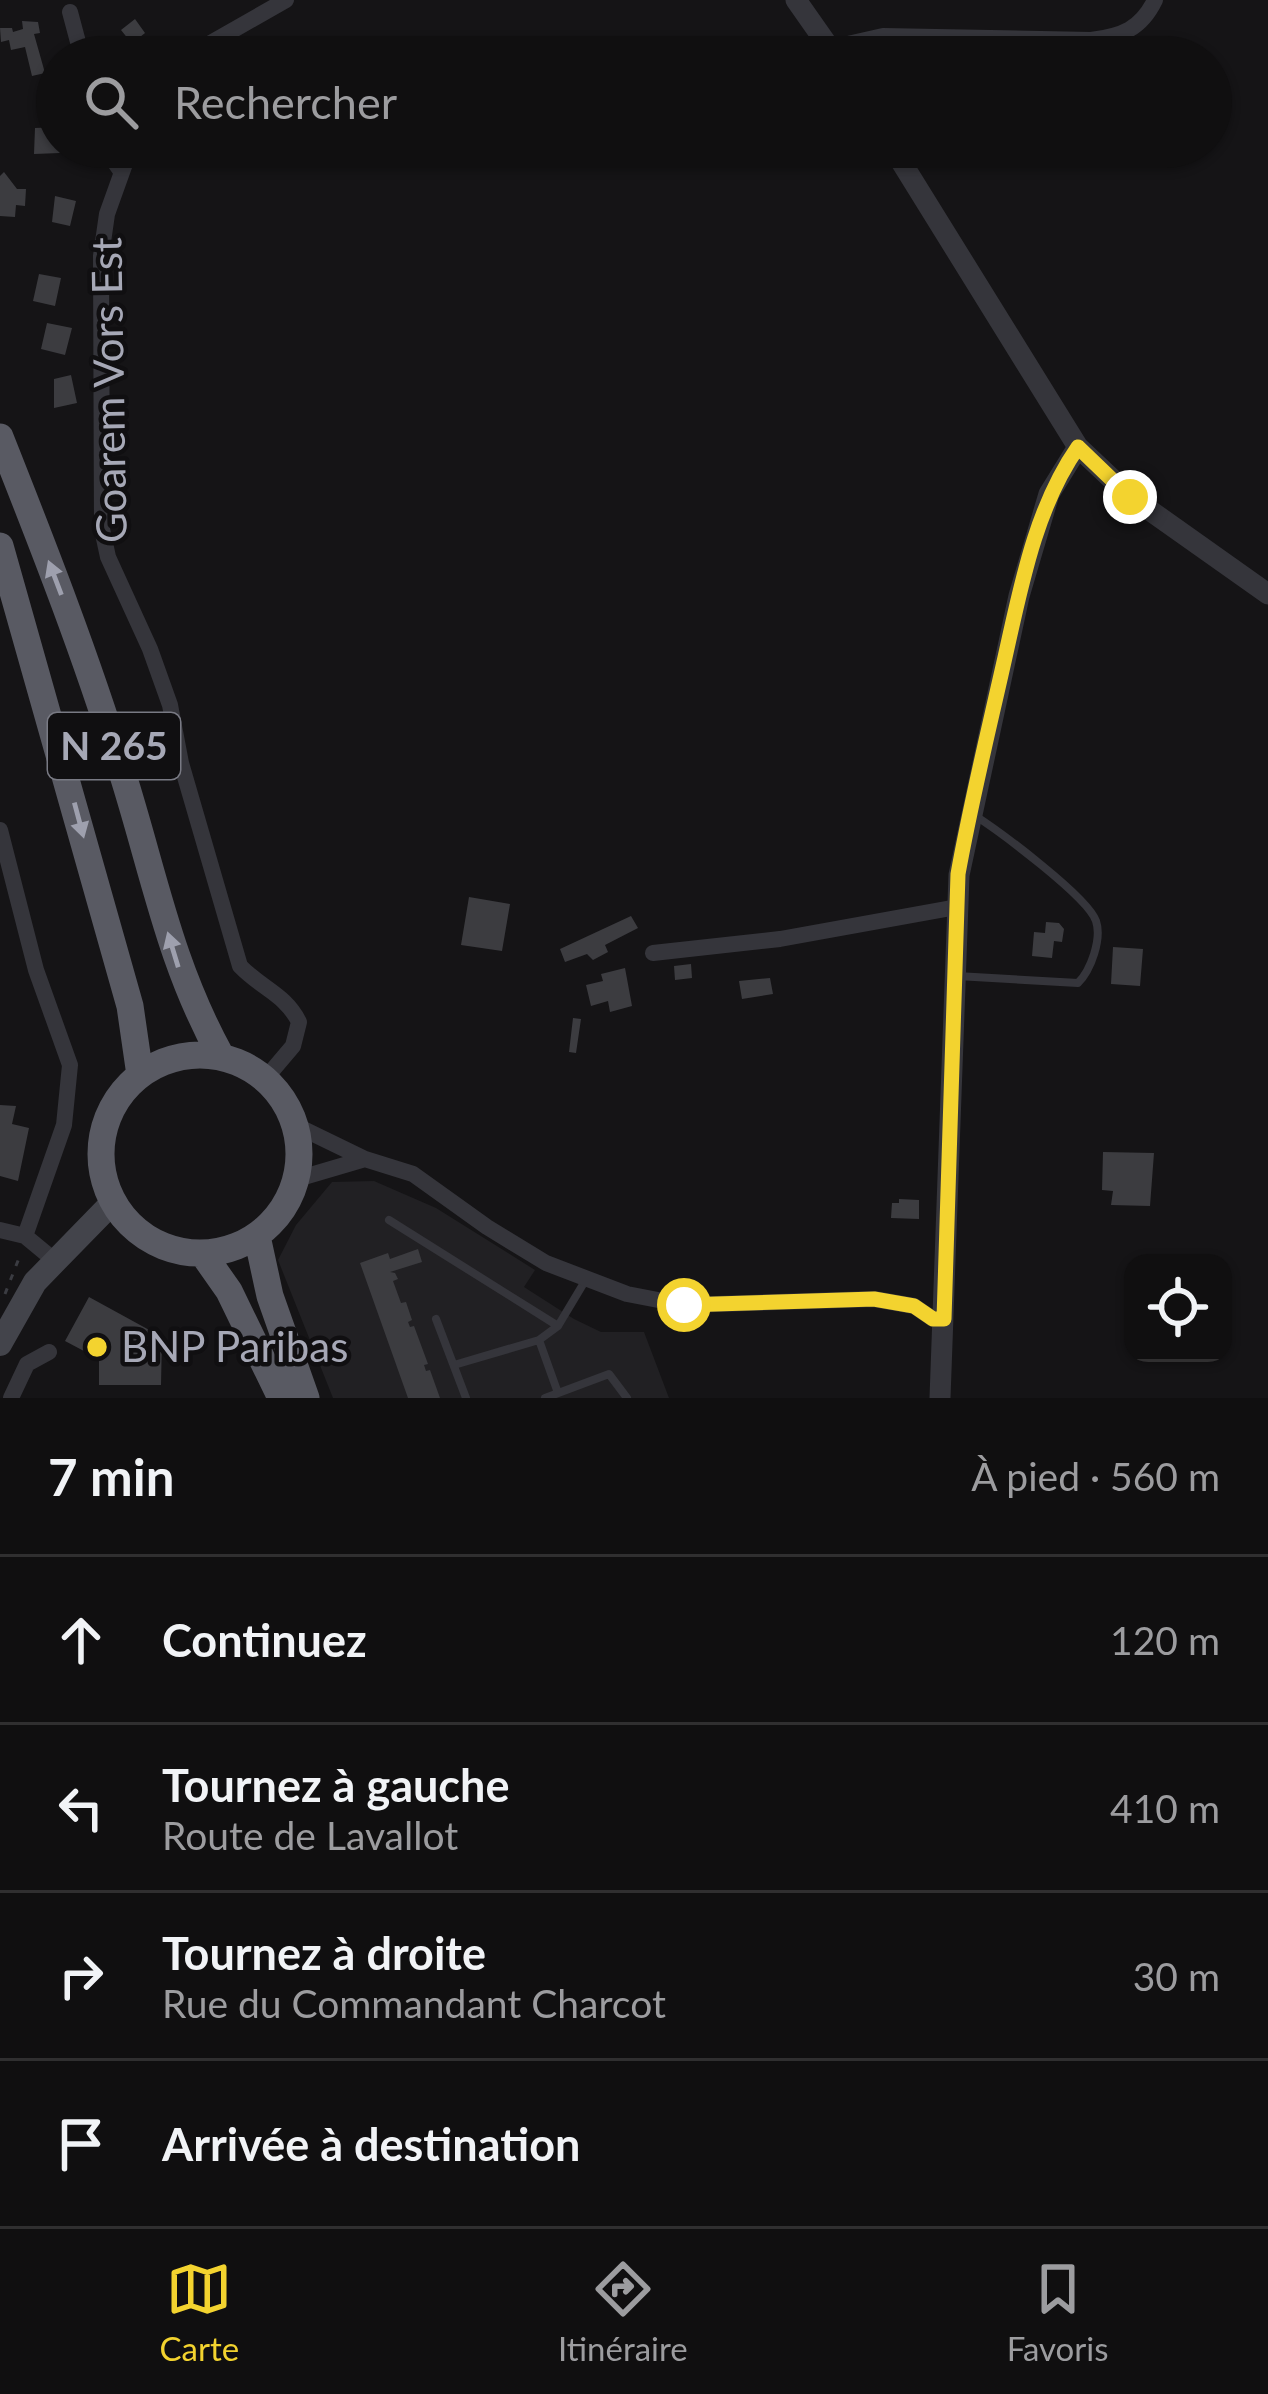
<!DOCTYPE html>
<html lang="fr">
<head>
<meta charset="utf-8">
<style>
	:root { --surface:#100f10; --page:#191819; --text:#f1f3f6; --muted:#9c9c9f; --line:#302f30; --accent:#f3d32f }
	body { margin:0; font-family:Lato,sans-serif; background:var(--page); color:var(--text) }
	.controls { position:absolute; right:36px; bottom:36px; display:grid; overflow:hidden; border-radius:24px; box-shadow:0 3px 9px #0004 }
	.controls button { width:108px; height:108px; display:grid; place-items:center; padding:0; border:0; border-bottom:3px solid var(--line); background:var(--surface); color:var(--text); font:60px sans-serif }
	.stop { position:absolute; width:36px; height:36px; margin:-27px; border:9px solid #f3d32f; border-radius:50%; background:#fff }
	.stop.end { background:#f3d32f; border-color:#fff; box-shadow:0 3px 12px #0008 }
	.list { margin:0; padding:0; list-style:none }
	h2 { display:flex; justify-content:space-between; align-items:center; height:156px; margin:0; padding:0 48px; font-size:51px }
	h2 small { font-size:39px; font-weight:400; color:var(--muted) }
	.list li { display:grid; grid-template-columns:78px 1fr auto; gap:36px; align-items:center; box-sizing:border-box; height:168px; padding:0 48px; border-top:3px solid var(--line) }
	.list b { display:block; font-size:45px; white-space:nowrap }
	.list p { margin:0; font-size:39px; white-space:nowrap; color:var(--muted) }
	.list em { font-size:39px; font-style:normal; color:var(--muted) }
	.icon { flex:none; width:66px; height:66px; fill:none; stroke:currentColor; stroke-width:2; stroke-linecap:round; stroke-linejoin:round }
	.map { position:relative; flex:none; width:1268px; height:1398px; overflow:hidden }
	.search { position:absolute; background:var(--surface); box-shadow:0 3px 9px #0004; left:36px; right:36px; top:36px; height:132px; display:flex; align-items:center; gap:30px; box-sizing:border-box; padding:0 42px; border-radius:66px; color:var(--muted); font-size:45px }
	.sheet { height:828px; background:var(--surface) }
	nav { display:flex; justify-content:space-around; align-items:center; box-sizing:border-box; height:168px; border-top:3px solid var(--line); background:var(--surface); font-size:33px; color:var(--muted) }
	nav a { display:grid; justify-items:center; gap:6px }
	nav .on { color:var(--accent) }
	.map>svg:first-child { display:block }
	.built { fill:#212023 }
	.building { fill:#3c3c40 }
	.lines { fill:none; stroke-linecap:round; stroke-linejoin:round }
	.path { stroke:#3b3c42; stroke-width:3; stroke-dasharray:6 9; stroke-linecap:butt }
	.service { stroke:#35353b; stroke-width:8 }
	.minor { stroke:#35353b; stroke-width:16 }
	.tertiary { stroke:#35353b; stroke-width:21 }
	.secondary { stroke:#43444b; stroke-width:24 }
	.trunk { stroke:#595a63; stroke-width:27 }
	.oneway { fill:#9ea0ae }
	.route { stroke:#f3d32f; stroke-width:15 }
	.poi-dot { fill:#f3d32f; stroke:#100f11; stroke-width:4.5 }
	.labels { text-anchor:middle; stroke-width:9; stroke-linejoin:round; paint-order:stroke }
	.shield { fill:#100f11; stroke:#797a84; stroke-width:3 }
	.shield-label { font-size:39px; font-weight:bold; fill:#a6a8b6 }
	.street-label { font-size:42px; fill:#a6a8b6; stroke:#100f11 }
	.poi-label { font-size:42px; fill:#a6a8b6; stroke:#100f11; text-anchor:start }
</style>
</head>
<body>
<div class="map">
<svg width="1268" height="1398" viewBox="0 0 1268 1398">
	<rect width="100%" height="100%" fill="#151416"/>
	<path class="built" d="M374,1181L436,1208L535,1270L524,1287L574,1319L601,1332H644L669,1398H333L278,1260L296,1225L332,1182Z"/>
	<path class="building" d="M135,19L145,33L140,37L149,57H117L133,45L121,30Z
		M22,21L38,22L40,33L34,34L45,73L32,76L25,47L11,50L9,40L1,42L0,28H12L13,32L23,29Z
		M57,127L60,153L34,154L35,128Z
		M4,172L17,189H26L25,206L16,205L15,217L0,216V176Z
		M55,196L76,201L70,226L52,222Z
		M39,274L61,278L55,306L33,301Z
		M47,323L72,328L65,355L41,349Z
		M71,375L77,403L54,408V379Z
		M469,897L510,904L502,951L461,945Z
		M631,916L638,928L605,945L608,952L593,960L587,954L565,962L560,949Z
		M1046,922L1059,923L1064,929L1062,942L1054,941L1052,958L1032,956L1034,932L1045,933Z
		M1113,947L1143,949L1140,986L1111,984Z
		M691,964L692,978L675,980L674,966Z
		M625,968L632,1006L610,1012L608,1001L591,1006L586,985L603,981L601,974Z
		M770,978L773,994L742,999L739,981Z
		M573,1018L581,1019L576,1053L569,1052Z
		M0,1105L16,1106L12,1124L29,1128L18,1181L0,1176Z
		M1103,1152L1154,1153L1150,1206L1111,1205L1113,1191L1102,1190Z
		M899,1199L919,1200V1219L891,1218L892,1203H899Z
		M418,1249L422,1262L390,1272L395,1273L398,1279L393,1281L401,1303L406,1302L412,1320L408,1322L410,1327L414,1326L428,1364L424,1365L426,1371L430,1370L440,1398H408L360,1263L388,1253L390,1259Z
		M89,1297L162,1337L161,1385H99V1359L65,1341Z"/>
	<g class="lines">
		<path class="path" d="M5,1294L21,1253"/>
		<path class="service" d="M957,976L1078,983C1091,970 1102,939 1096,921C1088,897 999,831 974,815
			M389,1220L558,1326L585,1281
			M436,1319L466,1398
			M539,1340L558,1393
			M454,1365L539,1340L558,1326
			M545,1398L609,1374L627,1398"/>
		<path class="minor" d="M70,12L82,57
			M830,48L883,36L1091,40C1122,36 1141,29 1155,0
			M195,57L209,44L286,0
			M104,147L120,170
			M131,147L107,214L101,256L102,529L108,557L150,649L170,705L181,763L240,966C262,989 285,994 299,1022L293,1046L265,1079
			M0,830L36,970L70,1065L64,1125L25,1236
			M653,953L780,939L957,907
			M295,1125L365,1159L413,1174L487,1227L546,1263L627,1294L684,1305L874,1299L914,1306L933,1319H944
			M297,1179L365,1159
			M0,1230L25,1236L54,1260
			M11,1398L27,1364L49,1352"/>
		<path class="tertiary" d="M796,0L836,57
			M892,147L1078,447L1131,497L1268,594
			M940,1398L959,875L1019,596L1049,494L1078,447"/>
		<path class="secondary" d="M0,1344L35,1282L113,1202"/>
		<path class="trunk" d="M0,437C44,548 87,658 122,772C154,873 169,962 221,1056
			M0,546L130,1006L140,1075
			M101 1154a99 99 0 1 1 198 0a99 99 0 1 1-198 0Z
			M257,1236L270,1296L306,1398
			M203,1254L229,1291L281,1398"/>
	</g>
	<defs><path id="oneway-solid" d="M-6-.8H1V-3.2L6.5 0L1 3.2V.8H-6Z" transform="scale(3)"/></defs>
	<g class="oneway">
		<use href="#oneway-solid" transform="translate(55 578) rotate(-111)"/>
		<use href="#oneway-solid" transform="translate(79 820) rotate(75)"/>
		<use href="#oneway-solid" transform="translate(173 950) rotate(-107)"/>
	</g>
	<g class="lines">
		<path class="route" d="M684,1305L874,1299L914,1306L933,1319H944L958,874C970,807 986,741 1001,675C1019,598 1032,513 1078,447L1130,497"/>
	</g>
	<circle class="poi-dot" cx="97" cy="1347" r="12"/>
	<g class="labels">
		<rect class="shield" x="48" y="713" width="132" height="66" rx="9"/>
		<g class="shield-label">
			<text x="114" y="760">N 265</text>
		</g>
		<g class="street-label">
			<text transform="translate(109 390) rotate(-91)" y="15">Goarem Vors Est</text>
		</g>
		<g class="poi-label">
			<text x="121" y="1362">BNP Paribas</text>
		</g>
	</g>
</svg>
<div class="controls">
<button><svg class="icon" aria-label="locate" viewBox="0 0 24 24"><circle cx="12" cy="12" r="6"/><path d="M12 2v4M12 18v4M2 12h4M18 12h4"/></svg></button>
</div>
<div class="stop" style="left:684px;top:1305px"></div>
<div class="stop end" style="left:1130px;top:497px"></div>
<div class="search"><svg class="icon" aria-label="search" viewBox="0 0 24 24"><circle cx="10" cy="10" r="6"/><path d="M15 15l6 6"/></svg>Rechercher</div>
</div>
<section class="sheet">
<h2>7 min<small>À pied · 560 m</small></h2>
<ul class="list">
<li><svg class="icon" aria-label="ahead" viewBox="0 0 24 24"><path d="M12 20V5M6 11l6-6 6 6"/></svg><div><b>Continuez</b></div><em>120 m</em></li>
<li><svg class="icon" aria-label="left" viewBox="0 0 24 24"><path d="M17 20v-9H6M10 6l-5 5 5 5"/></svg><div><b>Tournez à gauche</b><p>Route de Lavallot</p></div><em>410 m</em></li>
<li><svg class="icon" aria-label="right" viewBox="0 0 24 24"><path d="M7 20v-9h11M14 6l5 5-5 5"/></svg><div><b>Tournez à droite</b><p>Rue du Commandant Charcot</p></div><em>30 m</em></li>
<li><svg class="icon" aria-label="arrive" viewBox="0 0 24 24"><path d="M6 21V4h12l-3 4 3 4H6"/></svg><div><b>Arrivée à destination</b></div></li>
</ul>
</section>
<nav>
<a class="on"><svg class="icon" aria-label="map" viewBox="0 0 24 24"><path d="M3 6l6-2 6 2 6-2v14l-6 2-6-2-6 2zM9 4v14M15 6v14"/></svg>Carte</a>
<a><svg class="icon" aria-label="directions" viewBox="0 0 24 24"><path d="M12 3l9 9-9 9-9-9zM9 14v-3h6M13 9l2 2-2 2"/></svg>Itinéraire</a>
<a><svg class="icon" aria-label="saved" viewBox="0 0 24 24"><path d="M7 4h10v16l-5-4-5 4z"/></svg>Favoris</a>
</nav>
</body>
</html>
